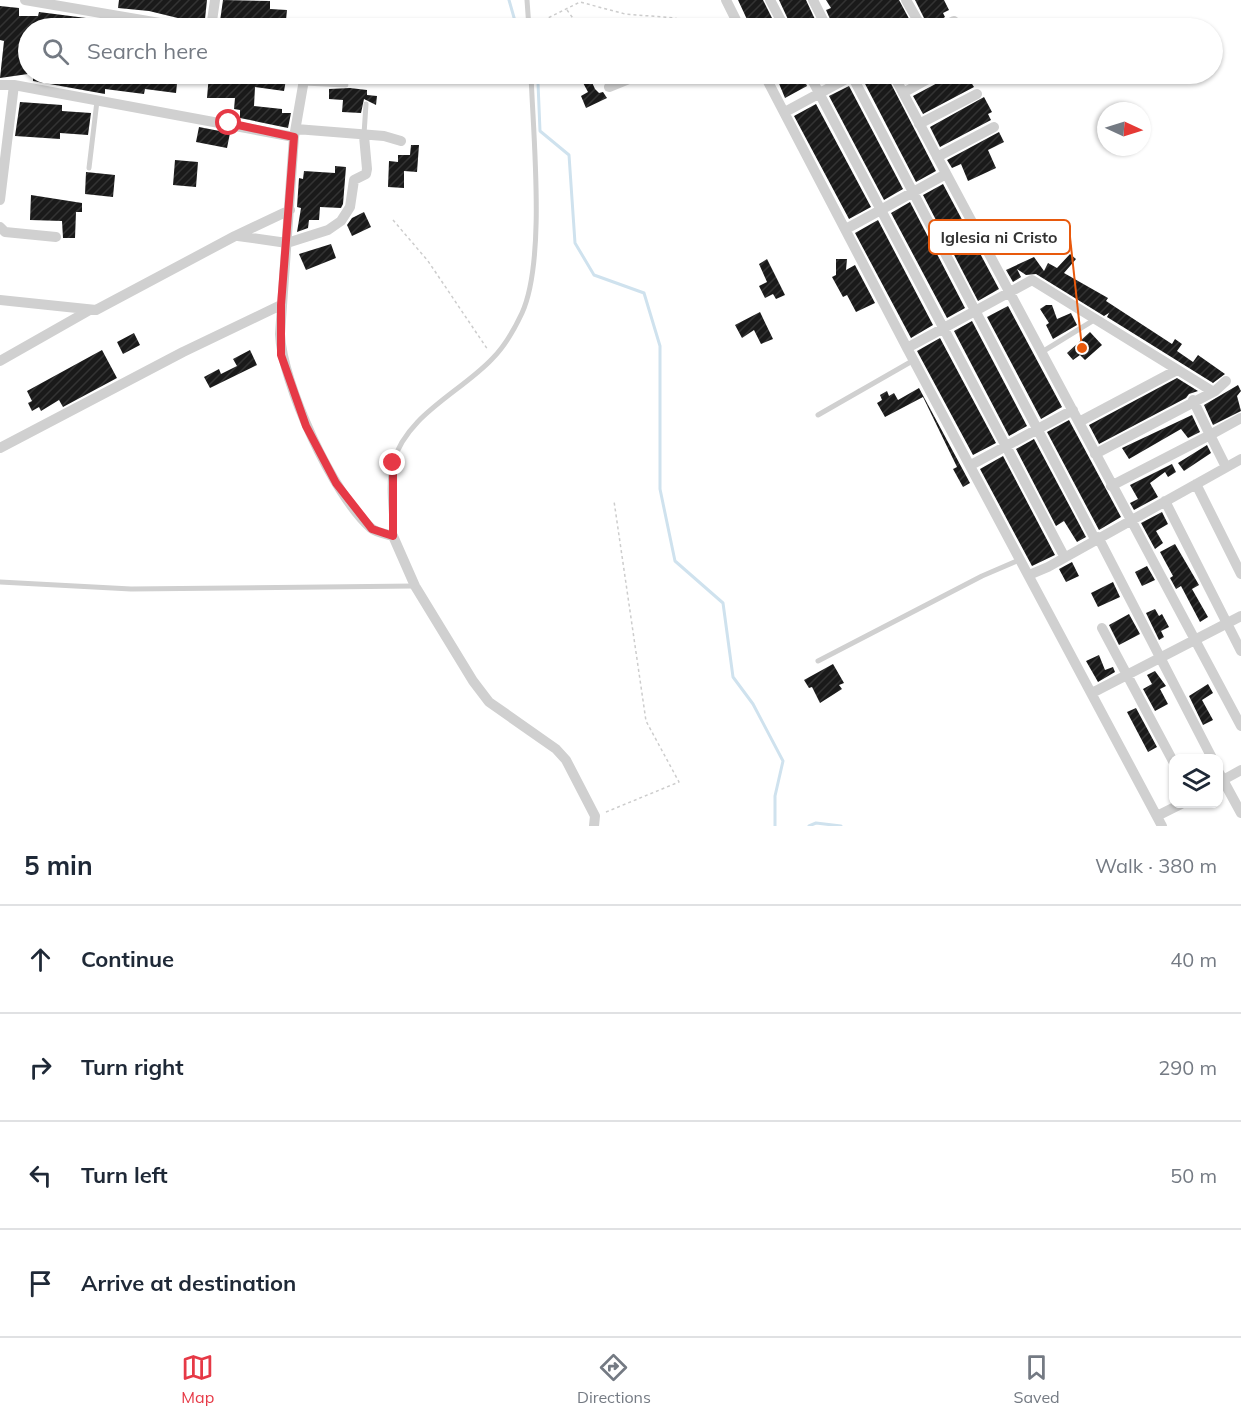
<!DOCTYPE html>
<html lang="en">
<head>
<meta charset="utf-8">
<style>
	:root { --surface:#fff; --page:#f2f2f3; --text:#1f2937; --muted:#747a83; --line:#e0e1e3; --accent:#e63946 }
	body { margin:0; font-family:Mulish,sans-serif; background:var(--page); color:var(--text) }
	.controls { position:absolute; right:18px; bottom:18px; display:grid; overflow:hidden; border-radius:12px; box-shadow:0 2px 4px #0004 }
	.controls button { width:54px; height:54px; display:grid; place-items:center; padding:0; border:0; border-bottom:2px solid var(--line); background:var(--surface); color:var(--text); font:30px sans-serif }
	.compass { position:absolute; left:1097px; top:102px; width:54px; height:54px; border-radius:50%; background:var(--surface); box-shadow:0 2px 4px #0004; rotate:94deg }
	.stop { position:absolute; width:18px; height:18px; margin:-14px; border:4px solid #e63946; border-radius:50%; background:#fff }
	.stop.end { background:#e63946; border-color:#fff; box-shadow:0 2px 6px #0008 }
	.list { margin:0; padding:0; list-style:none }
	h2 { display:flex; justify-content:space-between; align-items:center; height:78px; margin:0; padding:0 24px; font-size:26px }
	h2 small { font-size:20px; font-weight:400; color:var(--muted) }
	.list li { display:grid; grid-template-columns:39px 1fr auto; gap:18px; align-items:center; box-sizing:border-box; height:108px; padding:0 24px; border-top:2px solid var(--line) }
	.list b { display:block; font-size:22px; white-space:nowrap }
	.list em { font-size:20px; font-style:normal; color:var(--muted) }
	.icon { flex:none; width:33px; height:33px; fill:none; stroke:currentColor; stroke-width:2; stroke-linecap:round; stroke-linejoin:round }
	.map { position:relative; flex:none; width:1241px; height:826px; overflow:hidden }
	.search { position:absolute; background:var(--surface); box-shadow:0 2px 4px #0004; left:18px; right:18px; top:18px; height:66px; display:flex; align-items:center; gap:15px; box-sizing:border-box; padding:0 21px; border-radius:33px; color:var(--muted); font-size:22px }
	.sheet { height:510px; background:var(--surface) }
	nav { display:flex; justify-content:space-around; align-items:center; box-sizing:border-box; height:84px; border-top:2px solid var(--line); background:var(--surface); font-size:16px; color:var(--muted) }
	nav a { display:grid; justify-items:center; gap:3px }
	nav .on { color:var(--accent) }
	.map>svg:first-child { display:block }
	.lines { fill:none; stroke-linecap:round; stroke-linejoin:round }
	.stream { stroke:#cfe2ee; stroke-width:3 }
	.building { fill:url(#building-hatch) }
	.path { stroke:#cdcdcd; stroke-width:1.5; stroke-dasharray:3 3; stroke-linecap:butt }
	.service { stroke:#d0d0d0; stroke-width:5 }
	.minor { stroke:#d0d0d0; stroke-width:10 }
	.route { stroke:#e63946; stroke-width:8 }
	.leader { fill:none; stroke:#e8590c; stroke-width:2 }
	.callout-dot { fill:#e8590c; stroke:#fff; stroke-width:2 }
	.callout { fill:#fff; stroke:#e8590c; stroke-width:2 }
	.callout-label { font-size:16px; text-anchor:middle; font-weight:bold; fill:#333 }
</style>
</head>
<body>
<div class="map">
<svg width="1241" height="826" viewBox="0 0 1241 826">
	<defs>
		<pattern id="building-hatch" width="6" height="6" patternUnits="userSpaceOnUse" patternTransform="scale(1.5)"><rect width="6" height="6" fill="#1a1a1a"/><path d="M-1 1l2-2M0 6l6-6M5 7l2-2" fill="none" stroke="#333"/></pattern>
	</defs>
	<rect width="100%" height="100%" fill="#fff"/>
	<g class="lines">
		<path class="stream" d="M509,0L517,28
			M538,83L540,131L569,155L575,243L594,275L644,293L660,346V489L675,561L723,603L733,677L753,704L783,761L775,796V826
			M809,826L816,823L841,826"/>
	</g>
	<path class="building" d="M119,0H207L205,19H196L195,24L190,21L149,11L118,8Z
		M223,0L270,1V9L287,10L286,20L315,22V28H219Z
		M738,0H763L777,28H751Z
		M779,0H806L819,28H792Z
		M826,0H899L914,28H834L826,10L831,8Z
		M915,0H944L949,10L943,13L945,17L929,28Z
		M0,6L19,8V16H38L39,12L86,18L85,28H28V74L0,78L4,41L0,40Z
		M33,74H178L176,93L145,89L144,94L105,89V94L33,81Z
		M209,74H287L284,91L255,87L254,106L282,109V113H291L288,128L240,118V110L234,109L235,98H207Z
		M775,74H802L807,86L785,98Z
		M870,74H886L936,171L916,182L862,78Z
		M944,74H980L969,79L974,87L923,114L913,96L941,81Z
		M590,78L595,89L599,93L603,92L607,98L586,108L581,96L588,92L582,81Z
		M849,86L903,189L884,200L829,96Z
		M350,88L367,90V95L377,96L376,105L364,99L361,113L342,112L343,100L329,99V89Z
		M984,97L992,112L988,114L991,120L940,147L930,127Z
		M20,102L62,105V111L91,113L88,135L60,133V139L15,136Z
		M816,104L871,207L849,219L794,116Z
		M199,127L230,133L227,148L196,142Z
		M999,132L1004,142L988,150L996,168L968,181L961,164L952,168L947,160Z
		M411,145H419L417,172L404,171V188L388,187L389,161L398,162V155H410Z
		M175,160L198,162L196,187L173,185Z
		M335,166L346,167L343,204L341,208L320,207L319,220H309L308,228L297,232L301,208L297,207L299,178L303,179L304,171L335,173Z
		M86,172L115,175L113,197L85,194Z
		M943,184L999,289L978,301L923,195Z
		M31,195L82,203V212H76L75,238H63L62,221L30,220Z
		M910,202L965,308L947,318L891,213Z
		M364,212L371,227L352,236L347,225L352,218Z
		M878,220L933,325L911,338L855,233Z
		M331,244L336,258L306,270L299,254Z
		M1070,254L1076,259L1064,273L1108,298L1106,301L1172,344L1175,339L1182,344L1177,351L1193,362L1198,355L1225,374L1213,383L1107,317L1109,313L1104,316L1036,274L1026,275L1017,269L1021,277L1013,282L1006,270L1034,257L1044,271L1048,263L1057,268Z
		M767,259L785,295L776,299L773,294L765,298L759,286L767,282L759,264Z
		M836,259H847L846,270L855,265L875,303L856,312L847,295L843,297L832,277L836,275Z
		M1046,305H1052L1057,319L1071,313L1077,325L1053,339L1046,325L1049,323L1040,309Z
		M1008,306L1062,407L1041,419L987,317Z
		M760,312L773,339L761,344L754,330L742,338L735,325Z
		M972,321L1027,426L1009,436L954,331Z
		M1090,332L1102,345L1085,360L1080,355L1073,360L1067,353Z
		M134,333L140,345L123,354L117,342Z
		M940,338L996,443L973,455L917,351Z
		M102,350L117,378L63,407L59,400L41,411L39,407L32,411L28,403L32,401L27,391Z
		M250,350L257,365L210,388L204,377L219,369L221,374L237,366L233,359Z
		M1177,378L1198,391L1189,394L1186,398L1099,444L1089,425Z
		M1238,385L1241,391L1237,396L1241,411L1213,425L1204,405Z
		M919,388L970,483L963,487L953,469L957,467L923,397L885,417L877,403L882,400L880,395L887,391L889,396L894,393L898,400Z
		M1192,415L1200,432L1188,438L1181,429L1129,459L1122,448Z
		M1069,420L1121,517L1099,530L1047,432Z
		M1034,439L1086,537L1077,542L1064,521L1056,526L1016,449Z
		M1207,445L1211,453L1184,471L1178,463Z
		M1003,456L1055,555L1032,566L980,469Z
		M1172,464L1176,472L1168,477L1165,472L1150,483L1158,497L1134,510L1130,503L1138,499L1130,485Z
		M1162,512L1168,524L1156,531L1163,543L1155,549L1141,523Z
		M1175,544L1199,585L1192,589L1208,617L1200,622L1181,586L1176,589L1170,578L1173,576L1160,552Z
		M1072,562L1079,576L1066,582L1059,569Z
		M1147,566L1155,580L1142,586L1135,572Z
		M1113,582L1120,597L1098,607L1091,593Z
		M1155,609L1159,616L1162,614L1169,627L1161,631L1164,637L1159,640L1146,613Z
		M1129,614L1140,634L1119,645L1109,625Z
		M1099,655L1105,670L1113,667L1115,672L1098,682L1086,661Z
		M833,664L844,683L839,685L842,689L820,703L812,687L809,688L804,680Z
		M1155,671L1166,686L1160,689L1168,704L1155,711L1143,689L1152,684L1147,675Z
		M1208,684L1213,693L1202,700L1213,720L1203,725L1189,696Z
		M1136,708L1157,747L1148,752L1127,712Z"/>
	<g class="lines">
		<path class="path" d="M567,10L580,28
			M538,23L580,2L625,14L675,18L705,28
			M393,220L428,261L488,350
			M606,812L679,782L646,721L614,501"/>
		<path class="service" d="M527,0L529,28
			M304,83L346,85
			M364,134L366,104
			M89,168L97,101
			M1042,352L1094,320
			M818,415L914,360
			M393,535C392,512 387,485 393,463C406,415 461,392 492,359C504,347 515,328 522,313C546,260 533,135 531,74
			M0,582L131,589L414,586
			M818,661L982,576L1019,560"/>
		<path class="minor" d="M25,0L189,28
			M726,0L740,28
			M770,0L785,28
			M813,0L827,28
			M906,0L922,28
			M211,28L215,0
			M940,28L954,21
			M305,74L294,137L280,334C282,383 333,495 371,528C377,533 386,534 393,536L415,586L473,681L489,702L556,749L566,760L595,816L594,826
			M764,74L907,348L1162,826
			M809,74L1064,556
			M851,74L1095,539
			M893,74L1241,726
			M0,85H14L294,137
			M609,87L641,74
			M903,93L937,74
			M785,112L855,74
			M919,124L977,94
			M296,129L384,136L401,141
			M937,157L994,127
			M0,200L14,85
			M0,227L5,232L56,237
			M846,229L946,174
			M238,236L287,243L328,230L341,221L350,207L354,180L366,174L367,169L364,136
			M0,300L96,310L235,236L290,210
			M907,348L1032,280L1212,391
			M0,361L88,311
			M1193,400L1210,435L1241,418
			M1079,422L1177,370
			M0,448L183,352L281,305
			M1095,454L1215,391L1226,381
			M971,465L1073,410
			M1196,484L1241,574
			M1111,486L1210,435L1226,467
			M1165,501L1241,651
			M1098,537L1212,758
			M1029,575L1048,567L1241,459
			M1102,628L1174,763
			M1092,693L1241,616
			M1218,771L1223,780L1241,770
			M1218,783L1223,780L1241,813
			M1157,816L1181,804"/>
	</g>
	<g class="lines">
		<path class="route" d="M229,123L294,137L281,305V355L306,426L336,483L372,529L393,536V463"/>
	</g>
	<path class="leader" d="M1082 348L1070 237"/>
	<circle class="callout-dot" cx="1082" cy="348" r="6"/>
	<rect class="callout" x="929" y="220" width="141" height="34" rx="6"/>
	<g class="callout-label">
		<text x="999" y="243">Iglesia ni Cristo</text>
	</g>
</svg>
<div class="controls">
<button><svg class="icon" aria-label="layers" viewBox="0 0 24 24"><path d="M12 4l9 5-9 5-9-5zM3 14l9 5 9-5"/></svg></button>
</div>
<svg class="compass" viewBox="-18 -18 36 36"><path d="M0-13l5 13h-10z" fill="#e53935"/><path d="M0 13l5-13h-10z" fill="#747a83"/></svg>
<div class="stop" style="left:229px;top:123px"></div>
<div class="stop end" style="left:393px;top:463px"></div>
<div class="search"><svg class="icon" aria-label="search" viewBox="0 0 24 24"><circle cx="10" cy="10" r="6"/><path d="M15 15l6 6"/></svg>Search here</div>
</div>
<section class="sheet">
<h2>5 min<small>Walk · 380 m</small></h2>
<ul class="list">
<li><svg class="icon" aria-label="ahead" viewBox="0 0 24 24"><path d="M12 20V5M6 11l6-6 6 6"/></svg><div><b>Continue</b></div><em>40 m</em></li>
<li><svg class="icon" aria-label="right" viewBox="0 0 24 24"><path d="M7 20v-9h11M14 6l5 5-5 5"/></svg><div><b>Turn right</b></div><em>290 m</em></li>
<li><svg class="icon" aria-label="left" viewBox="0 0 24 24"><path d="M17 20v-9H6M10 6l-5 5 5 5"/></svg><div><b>Turn left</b></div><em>50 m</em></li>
<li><svg class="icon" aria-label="arrive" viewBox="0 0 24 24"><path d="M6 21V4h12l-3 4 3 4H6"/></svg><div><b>Arrive at destination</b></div></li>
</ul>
</section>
<nav>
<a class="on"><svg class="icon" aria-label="map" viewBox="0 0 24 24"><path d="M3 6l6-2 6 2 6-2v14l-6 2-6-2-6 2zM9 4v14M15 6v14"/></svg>Map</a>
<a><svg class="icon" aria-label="directions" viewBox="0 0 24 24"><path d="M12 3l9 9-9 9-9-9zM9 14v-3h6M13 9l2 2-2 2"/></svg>Directions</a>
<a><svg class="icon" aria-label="saved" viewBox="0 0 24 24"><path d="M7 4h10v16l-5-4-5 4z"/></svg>Saved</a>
</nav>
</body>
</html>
